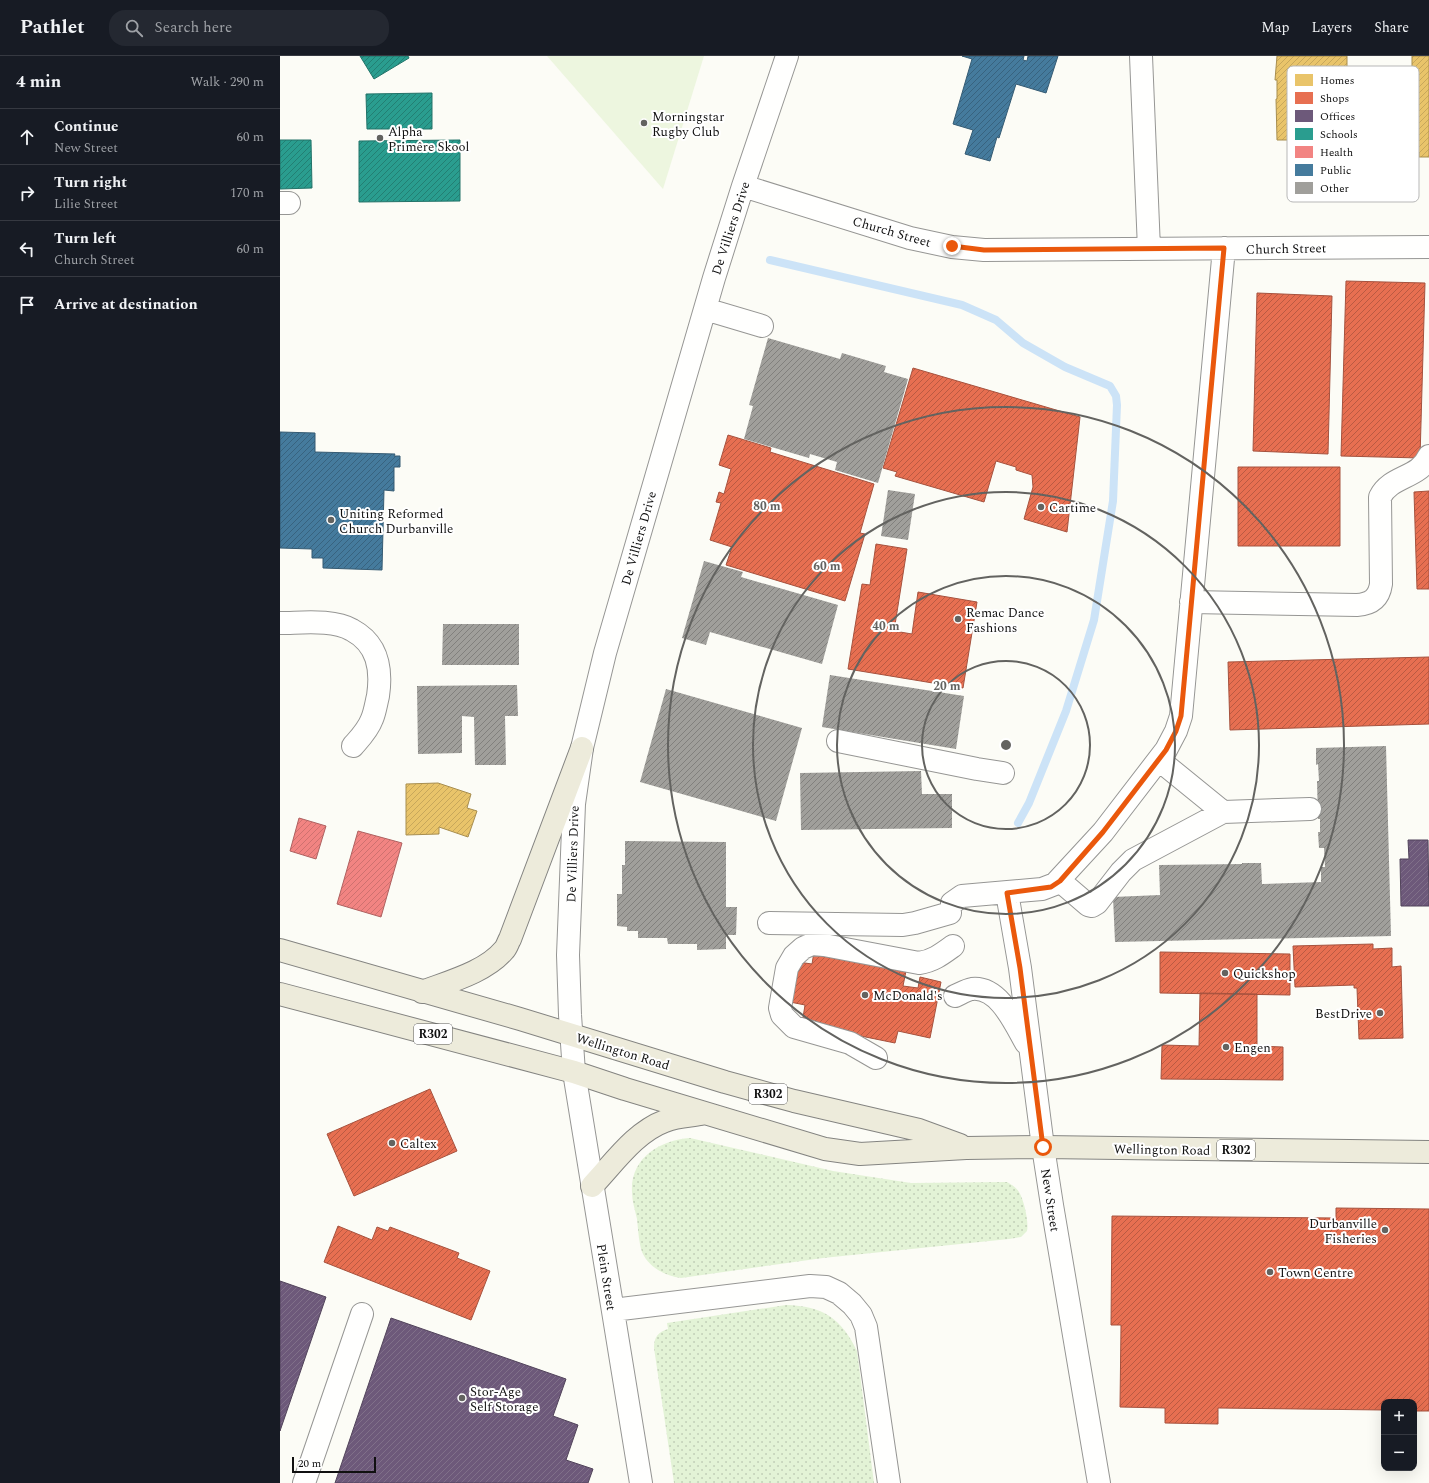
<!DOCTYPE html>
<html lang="en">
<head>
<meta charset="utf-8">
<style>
	:root { --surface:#171b24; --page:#242831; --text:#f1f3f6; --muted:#9ea1a6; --line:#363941 }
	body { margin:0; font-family:Spectral,serif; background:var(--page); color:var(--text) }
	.controls { position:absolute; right:12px; bottom:12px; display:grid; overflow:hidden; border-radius:8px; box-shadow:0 4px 16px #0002 }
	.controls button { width:36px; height:36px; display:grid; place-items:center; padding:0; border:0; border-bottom:1px solid var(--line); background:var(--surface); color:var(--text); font:20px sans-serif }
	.scale { position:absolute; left:12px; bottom:10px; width:84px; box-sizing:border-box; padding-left:4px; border:2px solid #101010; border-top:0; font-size:11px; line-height:14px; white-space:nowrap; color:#101010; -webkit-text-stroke:3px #fff; paint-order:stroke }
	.stop { position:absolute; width:12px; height:12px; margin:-9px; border:3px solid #ea580c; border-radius:50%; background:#fff }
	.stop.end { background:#ea580c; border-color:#fff; box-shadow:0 1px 4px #0008 }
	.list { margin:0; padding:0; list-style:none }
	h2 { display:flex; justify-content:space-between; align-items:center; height:52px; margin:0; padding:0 16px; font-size:17px }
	h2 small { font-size:13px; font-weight:400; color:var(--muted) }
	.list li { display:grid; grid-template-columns:26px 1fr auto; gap:12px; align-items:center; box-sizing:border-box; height:56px; padding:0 16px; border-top:1px solid var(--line) }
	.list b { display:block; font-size:15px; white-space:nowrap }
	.list p { margin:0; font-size:13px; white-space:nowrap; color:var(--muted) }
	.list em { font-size:13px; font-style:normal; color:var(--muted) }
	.icon { flex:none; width:22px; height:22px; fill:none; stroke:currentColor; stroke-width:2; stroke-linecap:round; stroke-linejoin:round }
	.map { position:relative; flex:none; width:1149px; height:1427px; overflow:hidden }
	header { display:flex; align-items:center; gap:24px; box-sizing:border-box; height:56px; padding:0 20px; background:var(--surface); border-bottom:1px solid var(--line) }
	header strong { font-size:19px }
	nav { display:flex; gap:22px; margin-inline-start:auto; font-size:14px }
	.search { width:280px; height:36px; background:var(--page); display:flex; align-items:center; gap:10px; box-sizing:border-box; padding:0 14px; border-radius:16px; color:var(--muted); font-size:15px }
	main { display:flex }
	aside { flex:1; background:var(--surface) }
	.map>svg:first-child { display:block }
	.grass { fill:url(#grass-dots) }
	.pitch { fill:#edf6df }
	.homes { fill:url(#homes-hatch); stroke:#a88e4f }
	.shops { fill:url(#shops-hatch); stroke:#a6523e }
	.offices { fill:url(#offices-hatch); stroke:#51435a }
	.schools { fill:url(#schools-hatch); stroke:#227369 }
	.health { fill:url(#health-hatch); stroke:#ae6160 }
	.public { fill:url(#public-hatch); stroke:#355b73 }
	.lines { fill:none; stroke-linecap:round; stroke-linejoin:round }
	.stream { stroke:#cce3f7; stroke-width:8 }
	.building { fill:url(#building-hatch) }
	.minor-casing { stroke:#969694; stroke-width:24 }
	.major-casing { stroke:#848481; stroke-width:24 }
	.minor { stroke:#fffffe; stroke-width:22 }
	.major { stroke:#edebdb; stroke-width:22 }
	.route { stroke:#ea580c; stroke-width:5 }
	.ring { fill:none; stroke:#636360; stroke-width:2 }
	.poi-dot { fill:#636360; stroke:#fff; stroke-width:1.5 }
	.labels { text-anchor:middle; stroke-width:4; stroke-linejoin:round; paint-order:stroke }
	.shield { fill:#fff; stroke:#585858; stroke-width:1 }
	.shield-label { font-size:12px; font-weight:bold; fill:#101010 }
	.poi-label { font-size:13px; fill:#101010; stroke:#fff; text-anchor:start }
	.street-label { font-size:13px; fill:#101010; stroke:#fff }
	.key { fill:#fff; stroke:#b7b7b7; stroke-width:1 }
	.key-label { font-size:11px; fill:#101010 }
	.centre { fill:#636360; stroke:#fff; stroke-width:2 }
	.ring-label { font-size:12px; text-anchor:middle; font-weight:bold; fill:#636360; stroke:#fff; stroke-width:4; stroke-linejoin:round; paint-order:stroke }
</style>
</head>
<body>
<header>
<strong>Pathlet</strong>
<div class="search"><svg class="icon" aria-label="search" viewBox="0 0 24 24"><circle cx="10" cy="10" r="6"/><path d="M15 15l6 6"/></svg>Search here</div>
<nav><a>Map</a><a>Layers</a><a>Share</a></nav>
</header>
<main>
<aside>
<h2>4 min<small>Walk · 290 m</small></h2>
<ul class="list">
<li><svg class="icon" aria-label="ahead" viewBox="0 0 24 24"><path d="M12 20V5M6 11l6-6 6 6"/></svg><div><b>Continue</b><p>New Street</p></div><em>60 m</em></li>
<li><svg class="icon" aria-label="right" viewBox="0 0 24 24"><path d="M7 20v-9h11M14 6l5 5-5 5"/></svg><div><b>Turn right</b><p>Lilie Street</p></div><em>170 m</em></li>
<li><svg class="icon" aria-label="left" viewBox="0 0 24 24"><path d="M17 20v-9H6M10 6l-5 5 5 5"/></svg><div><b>Turn left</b><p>Church Street</p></div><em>60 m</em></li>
<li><svg class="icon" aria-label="arrive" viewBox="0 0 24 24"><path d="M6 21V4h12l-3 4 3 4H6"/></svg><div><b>Arrive at destination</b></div></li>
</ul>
</aside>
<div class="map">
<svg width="1149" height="1427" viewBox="0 0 1149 1427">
	<defs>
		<pattern id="grass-dots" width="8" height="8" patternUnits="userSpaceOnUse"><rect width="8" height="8" fill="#e3f3d6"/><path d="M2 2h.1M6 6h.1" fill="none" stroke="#c2cfb7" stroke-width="1.8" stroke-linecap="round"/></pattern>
		<pattern id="homes-hatch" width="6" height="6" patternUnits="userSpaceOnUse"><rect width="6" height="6" fill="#e9c46a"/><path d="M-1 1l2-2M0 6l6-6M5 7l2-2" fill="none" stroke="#c7a75b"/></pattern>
		<pattern id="shops-hatch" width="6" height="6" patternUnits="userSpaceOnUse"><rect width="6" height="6" fill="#e76f51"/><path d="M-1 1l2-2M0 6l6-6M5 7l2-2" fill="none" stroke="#ba5a42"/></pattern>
		<pattern id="offices-hatch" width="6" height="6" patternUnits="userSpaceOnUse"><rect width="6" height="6" fill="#6d597a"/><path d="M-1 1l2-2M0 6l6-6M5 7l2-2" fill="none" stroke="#807089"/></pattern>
		<pattern id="schools-hatch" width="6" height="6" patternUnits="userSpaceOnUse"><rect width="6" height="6" fill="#2a9d8f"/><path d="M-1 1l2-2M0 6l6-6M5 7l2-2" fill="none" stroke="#237f73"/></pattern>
		<pattern id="health-hatch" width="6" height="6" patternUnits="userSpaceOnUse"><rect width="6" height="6" fill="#f28482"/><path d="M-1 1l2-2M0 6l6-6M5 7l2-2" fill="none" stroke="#ce716f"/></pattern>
		<pattern id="public-hatch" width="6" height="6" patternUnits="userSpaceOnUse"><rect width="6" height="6" fill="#457b9d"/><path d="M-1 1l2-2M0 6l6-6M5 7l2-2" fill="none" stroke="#38637f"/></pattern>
		<pattern id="building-hatch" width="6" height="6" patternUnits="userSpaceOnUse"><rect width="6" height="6" fill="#a09f9b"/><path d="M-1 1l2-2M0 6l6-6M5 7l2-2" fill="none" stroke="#81807d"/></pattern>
	</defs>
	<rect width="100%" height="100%" fill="#fcfcf6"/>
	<path class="grass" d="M410,1082L553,1115L631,1127L727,1126C732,1129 736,1131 739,1136C744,1144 749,1166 747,1175L741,1181L729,1183L543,1202L401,1222C386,1220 369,1212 362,1196C359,1187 358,1173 357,1163C355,1154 352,1145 352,1136C350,1103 379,1084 410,1082Z
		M506,1249C543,1250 561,1262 577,1295L594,1427H394L374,1292C374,1281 378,1276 388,1273L387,1267Z"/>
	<path class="pitch" d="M267,0H424L383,133Z"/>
	<path class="homes" d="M997,0H1067V97L1008,96V84H997L996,43H997V24H995Z
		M1132,0H1149V101H1139V96L1132,97Z
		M158,727L191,738L187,752L197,755L188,781L159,771V778L126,779V728Z"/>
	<path class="shops" d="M1066,225L1145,227L1140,402L1061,400Z
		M977,237L1052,240L1048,398L973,395Z
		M633,312L800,361L787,476L744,463L753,431L752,419L736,414V411L716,405L704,446L615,420L617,416L603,412Z
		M448,379L491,392L490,396L594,428L580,477L585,478L565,545L446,509L452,491L430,484L441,447L436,446L439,436L444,438L451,413L439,409Z
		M958,411H1060V490H958Z
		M1149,435V533H1137L1134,436Z
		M596,488L627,493L614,575L632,578L638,536L697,546L683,632L568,613L582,528L590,529Z
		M1149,601V668L950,674L948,606Z
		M1093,888V893L1112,892V911L1121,910L1123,982L1079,983L1077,932H1074V929L1015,931L1013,890Z
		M534,896L626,915L623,930L638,932L640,921L661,926L650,982L618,975L615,987L522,968L525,949L510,946L518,906L532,908Z
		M880,896L1010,898V939L880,937Z
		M920,937L977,938V990L1003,991V1024L881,1023L882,989L919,990Z
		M150,1033L177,1095L74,1140L47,1078Z
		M1056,1152L1149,1153V1355H1134V1346H1104V1354L938,1352V1368L885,1367V1352L840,1351L841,1269H831L832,1160L1056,1162Z
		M58,1170L92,1184L97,1171L108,1175L110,1171L179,1197L177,1202L210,1215L191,1264L44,1206Z"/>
	<path class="offices" d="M1128,784H1148L1149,850H1121L1120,803H1129Z
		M0,1225L46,1241L0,1375Z
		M111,1262L286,1323L273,1360L298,1369L286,1404L313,1413L308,1427H55Z"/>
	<path class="schools" d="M80,0H128L129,2L94,23Z
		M152,37V73H87L86,38Z
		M0,84H31L32,132L0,133Z
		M180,84V145L79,146V85Z"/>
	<path class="health" d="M19,762L46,770L36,803L10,795Z
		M78,775L122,787L101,861L57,848Z"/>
	<path class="public" d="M682,0H744L743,4L747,5L748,0H778L766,37L736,28L719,82L717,81L710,105L685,98L693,74L673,68L692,3Z
		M0,376L35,377V396L115,398L114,400H120V411H114V435L104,434L102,514L43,512V502H32V493L0,492Z"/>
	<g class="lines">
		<path class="stream" d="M490,204L682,249L716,264L743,287L785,311L830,330L836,340L837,349L833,445L814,564L786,655L749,747L738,767"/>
	</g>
	<path class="building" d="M488,282L560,303L562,297L606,310L604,316L628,323L598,427L555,414L557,406L530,398L529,402L464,383L473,350L469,349Z
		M608,434L635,438L628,484L601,480Z
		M424,505L463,516L461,521L558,549L542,608L430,576L426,589L402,582Z
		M163,568H239V609H162Z
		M550,619L684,640L676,693L542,671Z
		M237,629L238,660H225L226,709H195L194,661L182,660V697L138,698L137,630Z
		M386,633L522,672L496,765L360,726Z
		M1106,690L1111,880L835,886L833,841L880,839L879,809L962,808V807H981L982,828L1041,826V811H1045L1044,792H1039L1038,776H1040V763H1038L1037,725H1039L1038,708L1036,709V692Z
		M641,715L642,738H672V772L521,774L520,717Z
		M345,785L446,786V851H457L456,879H446V893L417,894V888H388L387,882H358V875H347V871L337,870V838H342V809H345Z"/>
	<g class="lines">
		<defs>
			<path id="minor" d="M861,0L869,193
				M463,130L630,182L672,191L704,194L1149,191
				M0,147H9
				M425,253L482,270
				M911,546L1077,549C1091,548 1099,542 1101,528L1100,441C1111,419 1139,423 1149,400
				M0,567C22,567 53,563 72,574C98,588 102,613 98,640C96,648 95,656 92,663C88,674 80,682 73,690
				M558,685L697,713L723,717
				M879,704L943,756L1030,753
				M780,825L808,849L812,850L817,847L841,816L853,804L943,756
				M727,837L740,912L763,1091L772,1149L819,1427
				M672,847L682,840L762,833L775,828L823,776L886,694L896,675L901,660L944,192
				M489,867L623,869L635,867L670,857
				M675,940C680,938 686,934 692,933C719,930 735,968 746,987
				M596,1002L570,987L514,971L502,959L500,952L507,912L514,900L523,892L532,888L544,889L639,907C653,905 662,898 673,890
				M333,1254L530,1230L546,1231L559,1237L572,1248L581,1259L586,1271L609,1427
				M24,1427L82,1258
				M361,1427L294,1016L290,959L288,899L294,748L302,692L325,597L434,222L463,130L507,0"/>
			<path id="major" d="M0,894L240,963L445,1026L514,1045L639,1074L680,1089
				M142,936C168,926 206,916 224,894C227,891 228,886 230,883L302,692
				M0,938L294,1016L345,1033L545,1093L580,1098L686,1092L763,1091L1149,1096
				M312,1130C334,1107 355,1076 385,1065C396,1060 410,1060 421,1058"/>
		</defs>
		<use href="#minor" class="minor-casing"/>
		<use href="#major" class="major-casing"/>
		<use href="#minor" class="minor"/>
		<use href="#major" class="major"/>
	</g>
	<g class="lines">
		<path class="route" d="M672,190L704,194L944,192L901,660L896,675L886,694L823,776L780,825L771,831L727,837L740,912L763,1091"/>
	</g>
	<g class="ring">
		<circle cx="726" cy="689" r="84"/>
		<circle cx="726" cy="689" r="169"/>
		<circle cx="726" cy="689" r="253"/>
		<circle cx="726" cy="689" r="338"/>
	</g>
	<g class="poi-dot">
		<circle cx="364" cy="67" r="4"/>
		<circle cx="100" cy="82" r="4"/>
		<circle cx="761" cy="451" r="4"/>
		<circle cx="51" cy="464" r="4"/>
		<circle cx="678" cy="563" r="4"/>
		<circle cx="945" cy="917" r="4"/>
		<circle cx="585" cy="939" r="4"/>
		<circle cx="1100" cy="957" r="4"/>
		<circle cx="946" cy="991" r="4"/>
		<circle cx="112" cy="1087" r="4"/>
		<circle cx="1105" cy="1174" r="4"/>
		<circle cx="990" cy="1216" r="4"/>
		<circle cx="182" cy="1342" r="4"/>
	</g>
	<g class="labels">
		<g class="shield">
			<rect x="134" y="968" width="38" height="20" rx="3"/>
			<rect x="469" y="1028" width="38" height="20" rx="3"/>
			<rect x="937" y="1084" width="38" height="20" rx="3"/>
		</g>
		<g class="shield-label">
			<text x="153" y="982">R302</text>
			<text x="488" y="1042">R302</text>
			<text x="956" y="1098">R302</text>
		</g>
		<g class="poi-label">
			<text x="372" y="65">Morningstar<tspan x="372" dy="15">Rugby Club</tspan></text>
			<text x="108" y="80">Alpha<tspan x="108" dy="15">Primêre Skool</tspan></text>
			<text x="769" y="456">Cartime</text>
			<text x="59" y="462">Uniting Reformed<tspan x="59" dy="15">Church Durbanville</tspan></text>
			<text x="686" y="561">Remac Dance<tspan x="686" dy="15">Fashions</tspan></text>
			<text x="953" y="922">Quickshop</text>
			<text x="593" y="944">McDonald's</text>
			<text x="1092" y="962" text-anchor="end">BestDrive</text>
			<text x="954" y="996">Engen</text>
			<text x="120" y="1092">Caltex</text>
			<text x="1097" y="1172" text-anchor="end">Durbanville<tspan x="1097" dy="15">Fisheries</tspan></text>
			<text x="998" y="1221">Town Centre</text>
			<text x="190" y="1340">Stor-Age<tspan x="190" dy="15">Self Storage</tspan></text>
		</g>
		<g class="street-label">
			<text transform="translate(450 172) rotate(-72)" y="5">De Villiers Drive</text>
			<text transform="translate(612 175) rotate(16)" y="5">Church Street</text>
			<text transform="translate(1006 192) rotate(-1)" y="5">Church Street</text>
			<text transform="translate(358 482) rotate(-74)" y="5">De Villiers Drive</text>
			<text transform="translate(292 798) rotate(-88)" y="5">De Villiers Drive</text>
			<text transform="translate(343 995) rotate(17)" y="5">Wellington Road</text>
			<text transform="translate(882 1093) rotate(1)" y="5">Wellington Road</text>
			<text transform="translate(771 1144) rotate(81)" y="5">New Street</text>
			<text transform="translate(327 1221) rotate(81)" y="5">Plein Street</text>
		</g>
	</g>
	<rect x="1007" y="10" width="132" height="136" rx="6" class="key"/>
	<rect x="1015" y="18" width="18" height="12" fill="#e9c46a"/>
	<rect x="1015" y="36" width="18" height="12" fill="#e76f51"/>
	<rect x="1015" y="54" width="18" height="12" fill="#6d597a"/>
	<rect x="1015" y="72" width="18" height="12" fill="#2a9d8f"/>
	<rect x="1015" y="90" width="18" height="12" fill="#f28482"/>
	<rect x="1015" y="108" width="18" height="12" fill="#457b9d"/>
	<rect x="1015" y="126" width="18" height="12" fill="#a09f9b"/>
	<g class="key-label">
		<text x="1040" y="28">Homes</text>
		<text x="1040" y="46">Shops</text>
		<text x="1040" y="64">Offices</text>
		<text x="1040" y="82">Schools</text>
		<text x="1040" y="100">Health</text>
		<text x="1040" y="118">Public</text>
		<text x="1040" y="136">Other</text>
	</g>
	<circle cx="726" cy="689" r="6" class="centre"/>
	<g class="ring-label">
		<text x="487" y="454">80 m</text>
		<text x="547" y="514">60 m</text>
		<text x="606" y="574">40 m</text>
		<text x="667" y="634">20 m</text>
	</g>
</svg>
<div class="controls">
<button>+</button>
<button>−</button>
</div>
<div class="scale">20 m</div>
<div class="stop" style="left:763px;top:1091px"></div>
<div class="stop end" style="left:672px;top:190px"></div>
</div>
</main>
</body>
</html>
